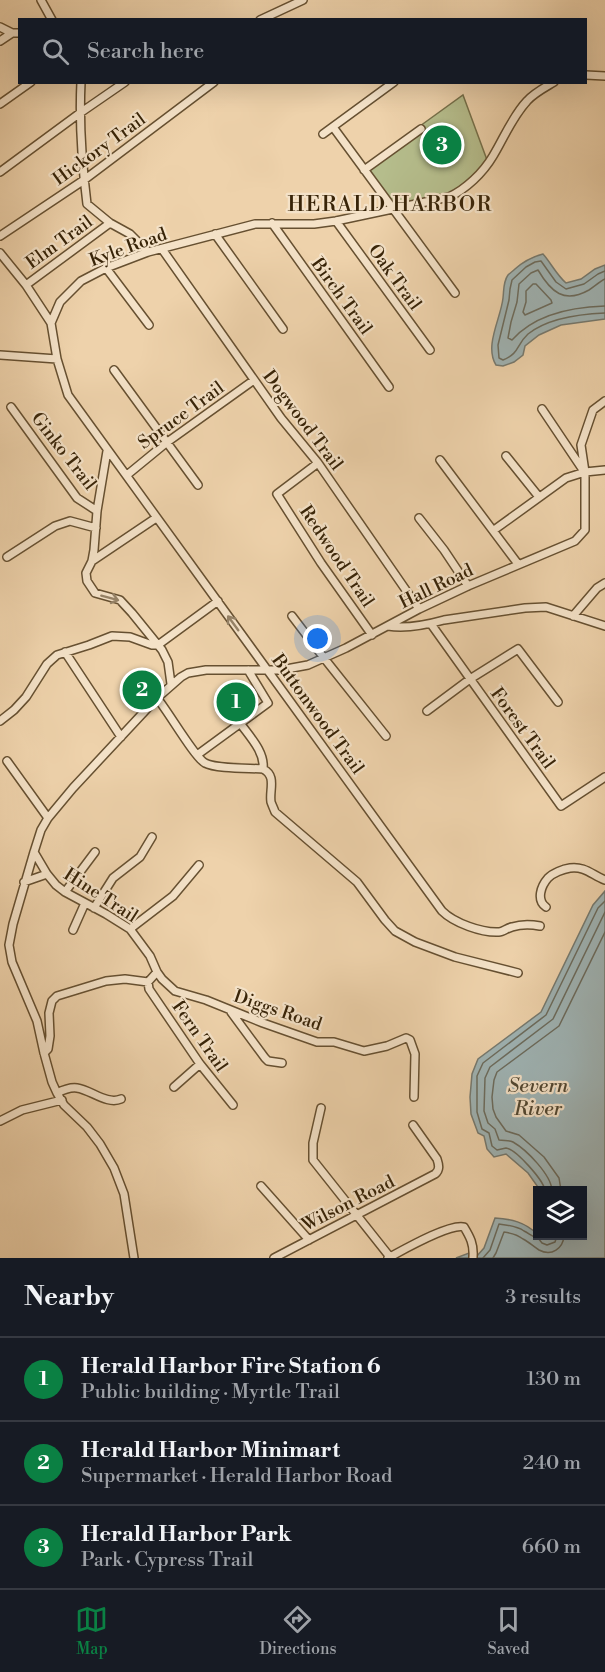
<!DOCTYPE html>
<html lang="en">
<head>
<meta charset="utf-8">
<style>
	:root { --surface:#171b24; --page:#242831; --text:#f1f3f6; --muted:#9ea1a6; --line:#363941; --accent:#0b8043 }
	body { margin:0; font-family:"Libre Bodoni",serif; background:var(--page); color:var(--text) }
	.controls { position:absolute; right:18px; bottom:18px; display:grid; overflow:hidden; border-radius:0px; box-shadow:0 6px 24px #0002 }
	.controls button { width:54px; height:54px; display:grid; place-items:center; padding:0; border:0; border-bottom:2px solid var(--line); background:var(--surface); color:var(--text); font:30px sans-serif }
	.you { position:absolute; left:318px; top:639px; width:21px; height:21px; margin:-15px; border:4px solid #fff; border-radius:50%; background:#1a73e8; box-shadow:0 0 0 9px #1a73e833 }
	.badge { display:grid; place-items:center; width:39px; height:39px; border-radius:50%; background:var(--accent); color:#fff; font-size:20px; font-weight:700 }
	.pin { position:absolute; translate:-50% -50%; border:3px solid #fff; box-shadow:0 2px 6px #0006 }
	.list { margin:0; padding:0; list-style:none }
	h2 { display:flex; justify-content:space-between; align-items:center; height:78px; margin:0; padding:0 24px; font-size:26px }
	h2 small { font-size:20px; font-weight:400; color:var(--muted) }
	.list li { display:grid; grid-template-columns:39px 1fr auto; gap:18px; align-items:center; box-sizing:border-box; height:84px; padding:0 24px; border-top:2px solid var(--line) }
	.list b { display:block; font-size:22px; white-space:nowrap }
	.list p { margin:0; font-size:20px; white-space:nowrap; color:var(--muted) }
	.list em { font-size:20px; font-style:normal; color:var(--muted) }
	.icon { flex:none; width:33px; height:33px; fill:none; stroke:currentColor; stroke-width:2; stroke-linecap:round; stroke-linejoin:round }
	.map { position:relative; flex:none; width:605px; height:1258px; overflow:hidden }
	.search { position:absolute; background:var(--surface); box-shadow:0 6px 24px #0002; left:18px; right:18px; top:18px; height:66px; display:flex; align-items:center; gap:15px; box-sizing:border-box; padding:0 21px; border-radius:0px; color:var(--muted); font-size:22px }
	.sheet { height:330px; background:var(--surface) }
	nav { display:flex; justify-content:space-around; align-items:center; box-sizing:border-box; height:84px; border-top:2px solid var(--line); background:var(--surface); font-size:16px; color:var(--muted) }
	nav a { display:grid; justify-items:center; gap:3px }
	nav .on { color:var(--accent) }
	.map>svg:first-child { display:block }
	.green { fill:#b5bd8c; stroke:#76704a; stroke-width:1.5 }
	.water { fill:#9fb4b5; stroke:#767a70; stroke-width:1.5 }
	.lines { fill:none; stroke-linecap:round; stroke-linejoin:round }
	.shore { stroke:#6c6c5e; stroke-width:1.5 }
	.minor-casing { stroke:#665031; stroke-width:10 }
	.minor { stroke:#f4e2c8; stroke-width:7 }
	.oneway { stroke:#968368 }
	.labels { text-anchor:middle; stroke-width:4.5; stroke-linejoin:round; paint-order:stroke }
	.street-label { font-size:18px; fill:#382408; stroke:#f4e2c8 }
	.water-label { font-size:20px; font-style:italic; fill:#524833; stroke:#f4e2c8 }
	.quarter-label { font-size:21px; letter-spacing:1.5px; fill:#382408; stroke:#f4e2c8 }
</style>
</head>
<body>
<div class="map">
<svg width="605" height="1258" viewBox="0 0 605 1258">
	<rect width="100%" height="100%" fill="#eed2ab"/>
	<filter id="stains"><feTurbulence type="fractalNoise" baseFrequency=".00333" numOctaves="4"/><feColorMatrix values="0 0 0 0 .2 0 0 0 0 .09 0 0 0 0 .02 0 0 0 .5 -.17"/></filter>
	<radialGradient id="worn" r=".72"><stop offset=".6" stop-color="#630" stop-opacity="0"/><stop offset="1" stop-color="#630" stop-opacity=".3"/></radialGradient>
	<path class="green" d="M463,95L487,160L484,165L454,192L393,205L367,170L420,126Z"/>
	<path class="water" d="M543,254C551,263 556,274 566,283L581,279L595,269L605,265V319L561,325L539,335L525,346L523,355L514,362L503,366L496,365C484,346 501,318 503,298C504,290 503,282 508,275C510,273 513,271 515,269C524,261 531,257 543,254Z
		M605,891V1258H456L469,1253L476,1257L484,1248L495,1218C511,1219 525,1222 537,1234L538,1236L548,1239L555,1236H582V1190H540L528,1173L506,1154L494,1157L487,1149L484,1136L478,1133L471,1114L470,1097L472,1074L478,1059L541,1012L593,905Z"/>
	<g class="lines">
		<path class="shore" d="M605,271L598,274L584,284L566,289L556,282L541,261L535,262L526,267L512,280L510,289L509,300L498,345L499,358L503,360C520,353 516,345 528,334C548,318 580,314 605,313
			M605,279C599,282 594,287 589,290C564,304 551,292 538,270L531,273L519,284L517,302L511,322L508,338L512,340C535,314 572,307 605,306
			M533,284H536L551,300L552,303L525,315L523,312L526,302V291Z
			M545,1190C543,1180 516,1149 506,1148C506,1148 497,1150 497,1150L492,1146L489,1133L482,1129L477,1112V1076L483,1063L546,1015L598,908L605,901
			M552,1190C551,1175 527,1150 513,1142C509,1140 504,1141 499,1140L495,1129L488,1123L484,1111L485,1078L490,1067L553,1019L605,912
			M561,1190L559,1178L544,1157L519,1135L506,1131L496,1117L493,1109L492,1097L494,1080L497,1072L559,1026L605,932
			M483,1258L490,1250L499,1224C507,1225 517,1226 524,1231C530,1234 532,1237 538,1238L542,1243L547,1245L555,1242L557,1236
			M493,1258L496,1253L504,1232C511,1233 518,1235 523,1239C529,1242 534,1247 539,1250C552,1257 563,1248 564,1236"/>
		<defs>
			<path id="minor" d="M41,0L52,20
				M260,20L303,0
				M0,27L12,33H20
				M0,41L12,33
				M586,75L605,76
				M81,82C79,123 82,164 87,204L110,223L130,234L148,252
				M0,104L31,82
				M333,127L455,293
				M323,134L394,82
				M364,170L421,129
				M0,172L80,113L125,82
				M336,221L430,350
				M272,223L389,387
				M215,234L283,329
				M0,236L84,180L214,82
				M162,249L281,418L318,463L419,609
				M0,253L26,285L51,323
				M106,268L149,325
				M26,285L110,223
				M0,355L57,359
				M114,370L198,485
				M11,407L77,498L97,511
				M542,409L583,470
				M107,451L97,511L94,550L92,561L86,573L87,581L95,593L120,600L132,613L162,650L168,662L171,684
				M506,456L539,497
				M440,460L518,564
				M318,463L277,494L321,563L372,635
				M127,475L166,443L254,380
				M419,518L444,550L468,586
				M494,530L566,478L585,472L605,470
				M7,557L55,526L70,521L96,528
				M92,561L156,518
				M292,616L324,658L386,736
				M573,616L597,588L605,583
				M431,624L561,806L605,777
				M388,626C406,629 426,625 444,620L525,608L546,607L605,626
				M158,645L218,601
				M65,652L121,737
				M157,698C168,711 195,758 205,763C216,769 249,768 263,769
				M427,711L470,679L518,649L558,702
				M0,721L14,710L26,697L47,664L57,655L89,645L112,636L130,637L152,645H158
				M240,723C250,737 265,752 263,769
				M197,755L268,703L248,670
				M7,761L48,818
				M263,769C277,776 269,790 271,802C272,805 274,809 275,812L357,882L385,920L395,931L415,942L455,957L518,973
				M34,852L47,874L56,885L65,892L106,914L130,929L150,956L157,972L162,979L175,991L206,1000L263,1023L317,1042H334L364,1051L387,1046L406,1038L410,1040L415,1054L414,1097
				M24,882L47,874
				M65,892L95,852
				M546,907C536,900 541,886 548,878C553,873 563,869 570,868C585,866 592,875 605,880
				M94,908L113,878L140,857L152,837
				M540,926C530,924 521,924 512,927C507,928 503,932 499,932C482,933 454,923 442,911L68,395L57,359L51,323L60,302L81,281L106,268L148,252L255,224H314L336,221L449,197C466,189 483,173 493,156C504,138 512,117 527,101C534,93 544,88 554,82
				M130,929L173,896L199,865
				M73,930L85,903
				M148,982L149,989L200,1064L233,1105
				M231,1012L265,1058L268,1061L282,1063
				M44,1053L48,1049L50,1036L49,1013L52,1001L57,996L106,981L125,979L148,982L157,972
				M174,1087L200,1064
				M57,1093C63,1090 70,1087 77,1088C91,1090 107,1105 121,1099
				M321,1108L313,1143V1160L390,1257
				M0,1121L22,1110L62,1100
				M261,1186L309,1240
				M134,1258L124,1194L114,1168L100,1144L87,1127L64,1105L57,1093L52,1082L44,1053L37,1021L12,962L9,945L13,924L34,852L41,830L48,818L73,788L157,698L181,677L188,673L206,670H281L308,665L346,648L419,609L468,586L575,541L585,530V472L581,445L593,410L605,401
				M274,1258L435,1174C440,1170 439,1165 437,1159L413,1125
				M388,1258C403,1250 450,1223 464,1227C470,1237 474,1244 473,1257"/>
		</defs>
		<use href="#minor" class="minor-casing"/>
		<use href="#minor" class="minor"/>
	</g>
	<defs><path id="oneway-shaft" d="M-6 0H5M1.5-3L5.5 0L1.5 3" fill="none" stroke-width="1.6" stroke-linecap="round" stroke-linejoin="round" transform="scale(1.5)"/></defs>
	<g class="oneway">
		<use href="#oneway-shaft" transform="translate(110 598) rotate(15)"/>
		<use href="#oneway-shaft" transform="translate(233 623) rotate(-126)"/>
	</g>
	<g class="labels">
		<g class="street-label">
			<text transform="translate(99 149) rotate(-36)" y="6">Hickory Trail</text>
			<text transform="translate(59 242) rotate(-36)" y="6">Elm Trail</text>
			<text transform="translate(128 247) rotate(-20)" y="6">Kyle Road</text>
			<text transform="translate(395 277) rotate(54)" y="6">Oak Trail</text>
			<text transform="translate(342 296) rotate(54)" y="6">Birch Trail</text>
			<text transform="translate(181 415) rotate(-36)" y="6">Spruce Trail</text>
			<text transform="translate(303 420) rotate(53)" y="6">Dogwood Trail</text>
			<text transform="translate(64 451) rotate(52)" y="6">Ginko Trail</text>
			<text transform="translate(337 556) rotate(56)" y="6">Redwood Trail</text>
			<text transform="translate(436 586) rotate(-26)" y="6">Hall Road</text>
			<text transform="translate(318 714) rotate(54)" y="6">Buttonwood Trail</text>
			<text transform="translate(523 728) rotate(54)" y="6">Forest Trail</text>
			<text transform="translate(101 895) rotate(33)" y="6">Hine Trail</text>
			<text transform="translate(278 1010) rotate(19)" y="6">Diggs Road</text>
			<text transform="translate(200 1036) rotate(55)" y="6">Fern Trail</text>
			<text transform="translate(348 1203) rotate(-27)" y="6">Wilson Road</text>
		</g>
		<g class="water-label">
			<text x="538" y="1092">Severn<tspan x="538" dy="23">River</tspan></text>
		</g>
		<g class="quarter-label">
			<text x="390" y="211">HERALD HARBOR</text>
		</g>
	</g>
	<rect width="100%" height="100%" filter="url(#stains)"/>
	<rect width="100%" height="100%" fill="url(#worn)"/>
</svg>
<div class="controls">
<button><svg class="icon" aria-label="layers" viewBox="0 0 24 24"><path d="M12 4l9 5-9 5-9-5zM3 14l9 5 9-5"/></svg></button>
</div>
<div class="you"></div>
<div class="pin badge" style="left:236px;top:702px">1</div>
<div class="pin badge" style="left:142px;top:690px">2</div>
<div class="pin badge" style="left:442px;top:145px">3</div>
<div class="search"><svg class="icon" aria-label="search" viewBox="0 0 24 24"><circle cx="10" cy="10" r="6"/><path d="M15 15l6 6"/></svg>Search here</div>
</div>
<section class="sheet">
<h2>Nearby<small>3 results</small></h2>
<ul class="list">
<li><span class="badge">1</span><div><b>Herald Harbor Fire Station 6</b><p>Public building · Myrtle Trail</p></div><em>130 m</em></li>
<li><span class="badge">2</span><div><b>Herald Harbor Minimart</b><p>Supermarket · Herald Harbor Road</p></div><em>240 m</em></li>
<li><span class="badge">3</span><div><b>Herald Harbor Park</b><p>Park · Cypress Trail</p></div><em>660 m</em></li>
</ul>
</section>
<nav>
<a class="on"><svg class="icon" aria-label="map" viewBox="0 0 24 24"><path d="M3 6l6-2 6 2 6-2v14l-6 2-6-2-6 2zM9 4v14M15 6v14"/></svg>Map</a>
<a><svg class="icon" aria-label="directions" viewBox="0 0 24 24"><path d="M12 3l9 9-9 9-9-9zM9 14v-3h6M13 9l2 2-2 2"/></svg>Directions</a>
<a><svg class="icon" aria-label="saved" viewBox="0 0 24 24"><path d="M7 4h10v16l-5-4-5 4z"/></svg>Saved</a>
</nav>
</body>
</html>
